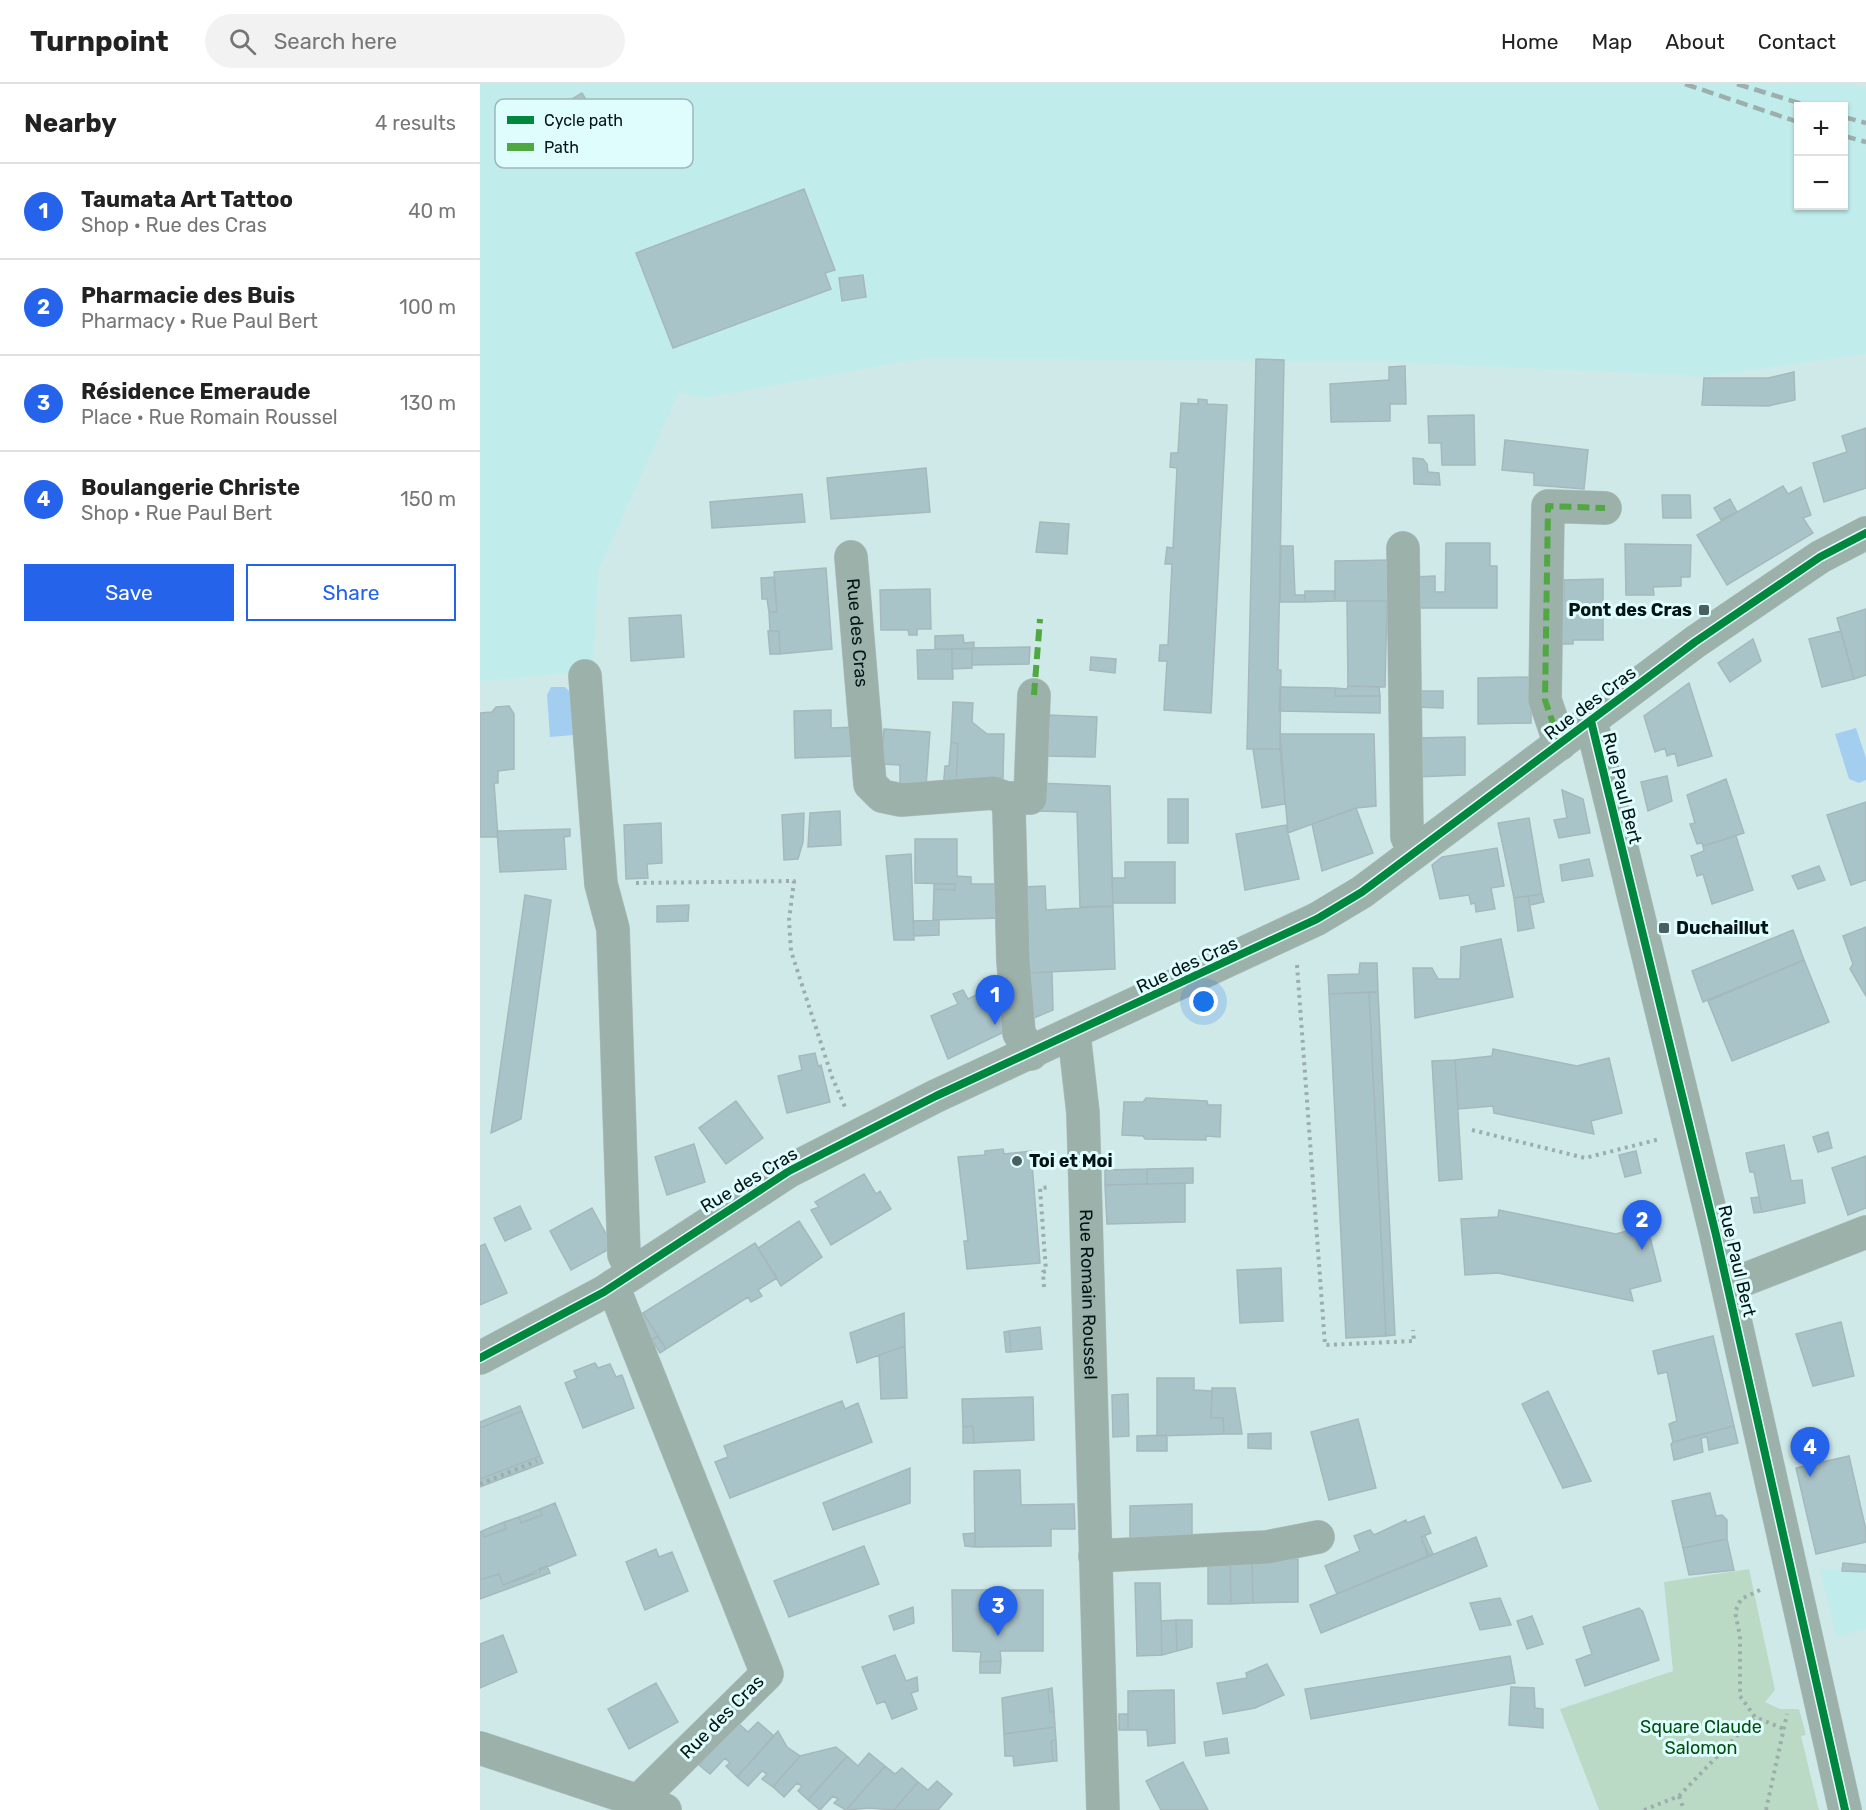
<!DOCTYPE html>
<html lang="en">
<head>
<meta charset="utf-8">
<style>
	:root { --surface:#fff; --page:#f2f2f2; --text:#222; --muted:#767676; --line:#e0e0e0; --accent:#2563eb }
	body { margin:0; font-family:Rubik,sans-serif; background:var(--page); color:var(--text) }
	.controls { position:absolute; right:18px; top:18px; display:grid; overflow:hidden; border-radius:0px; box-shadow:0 2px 4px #0004 }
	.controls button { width:54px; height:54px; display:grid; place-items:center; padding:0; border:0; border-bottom:2px solid var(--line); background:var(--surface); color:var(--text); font:30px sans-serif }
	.you { position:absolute; left:724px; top:918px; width:21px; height:21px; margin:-15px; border:4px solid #fff; border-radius:50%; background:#1a73e8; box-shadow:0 0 0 9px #1a73e833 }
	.badge { display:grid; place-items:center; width:39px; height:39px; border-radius:50%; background:var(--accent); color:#fff; font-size:20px; font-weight:700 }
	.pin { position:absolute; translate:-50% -50px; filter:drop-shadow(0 2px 3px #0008) }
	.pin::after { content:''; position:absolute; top:32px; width:21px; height:18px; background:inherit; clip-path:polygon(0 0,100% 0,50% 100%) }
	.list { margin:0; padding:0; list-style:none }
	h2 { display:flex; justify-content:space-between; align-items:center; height:78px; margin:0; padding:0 24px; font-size:26px }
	h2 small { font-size:20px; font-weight:400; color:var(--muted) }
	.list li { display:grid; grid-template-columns:39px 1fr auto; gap:18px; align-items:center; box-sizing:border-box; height:96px; padding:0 24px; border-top:2px solid var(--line) }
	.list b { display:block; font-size:22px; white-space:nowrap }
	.list p { margin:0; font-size:20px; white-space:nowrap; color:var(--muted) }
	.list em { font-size:20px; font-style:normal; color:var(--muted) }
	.actions { display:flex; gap:12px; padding:18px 24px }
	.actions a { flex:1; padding:14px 0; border:2px solid var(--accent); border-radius:0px; text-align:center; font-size:21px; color:var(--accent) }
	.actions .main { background:var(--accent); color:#fff }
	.icon { flex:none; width:33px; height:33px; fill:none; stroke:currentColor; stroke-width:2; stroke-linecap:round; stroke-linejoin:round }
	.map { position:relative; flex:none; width:1386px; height:1726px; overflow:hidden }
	header { display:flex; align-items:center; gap:36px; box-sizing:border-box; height:84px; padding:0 30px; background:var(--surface); border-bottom:2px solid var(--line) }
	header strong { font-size:28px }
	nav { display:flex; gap:33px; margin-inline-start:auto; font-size:21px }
	.search { width:420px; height:54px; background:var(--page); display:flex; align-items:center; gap:15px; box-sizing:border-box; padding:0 21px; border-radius:33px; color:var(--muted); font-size:22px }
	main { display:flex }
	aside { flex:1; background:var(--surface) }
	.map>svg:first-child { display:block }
	.built { fill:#c0ecec; fill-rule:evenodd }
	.park { fill:#badac6 }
	.water { fill:#a4cef0 }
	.building { fill:#a9c4c9; stroke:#a5b8bb; stroke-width:1.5 }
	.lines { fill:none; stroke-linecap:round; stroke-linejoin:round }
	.minor-casing { stroke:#b1c4c4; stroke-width:34 }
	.path { stroke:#9baeab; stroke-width:4; stroke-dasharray:3 4.5; stroke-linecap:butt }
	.minor { stroke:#9db1ab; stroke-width:33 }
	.rail { stroke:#9cafad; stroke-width:4.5; stroke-dasharray:12 6; stroke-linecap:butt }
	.quiet { stroke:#50a842; stroke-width:6; stroke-dasharray:12 6; stroke-linecap:butt }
	.cycleway-casing { stroke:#e0fdfd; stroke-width:11 }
	.cycleway { stroke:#00873e; stroke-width:8 }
	.poi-dot { fill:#4a5f5f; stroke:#e0fdfd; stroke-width:2 }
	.labels { text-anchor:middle; stroke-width:6; stroke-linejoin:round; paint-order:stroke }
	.poi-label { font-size:18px; font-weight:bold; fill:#031414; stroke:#e0fdfd; text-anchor:start }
	.street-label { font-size:18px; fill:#031414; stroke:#e0fdfd }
	.park-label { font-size:18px; fill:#004f10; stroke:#e0fdfd }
	.key { fill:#e0fdfd; stroke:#9eb7b7; stroke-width:1.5 }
	.key-label { font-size:16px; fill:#031414 }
</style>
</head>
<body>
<header>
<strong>Turnpoint</strong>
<div class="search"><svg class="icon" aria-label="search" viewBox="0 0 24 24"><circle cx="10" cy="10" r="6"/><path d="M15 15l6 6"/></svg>Search here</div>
<nav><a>Home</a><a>Map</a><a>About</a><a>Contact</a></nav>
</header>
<main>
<aside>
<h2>Nearby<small>4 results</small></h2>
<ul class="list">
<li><span class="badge">1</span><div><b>Taumata Art Tattoo</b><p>Shop · Rue des Cras</p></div><em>40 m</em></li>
<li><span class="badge">2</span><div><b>Pharmacie des Buis</b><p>Pharmacy · Rue Paul Bert</p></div><em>100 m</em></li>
<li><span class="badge">3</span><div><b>Résidence Emeraude</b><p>Place · Rue Romain Roussel</p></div><em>130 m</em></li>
<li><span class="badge">4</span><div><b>Boulangerie Christe</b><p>Shop · Rue Paul Bert</p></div><em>150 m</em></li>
</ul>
<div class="actions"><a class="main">Save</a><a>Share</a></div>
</aside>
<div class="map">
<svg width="1386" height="1726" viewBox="0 0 1386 1726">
	<rect width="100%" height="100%" fill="#cfe9e9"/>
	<path class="built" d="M0,0H1371L1386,4V270L1224,292L908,278L444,274L224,314L199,308L118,487L113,587L0,597ZM1318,22H1364V122H1318Z
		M1340,1485L1386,1488V1545L1356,1553Z"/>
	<path class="park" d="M1269,1485L1295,1606L1285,1618L1300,1625H1319L1326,1651L1321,1652L1339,1726H1119L1080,1625L1193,1587L1184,1498Z"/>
	<path class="water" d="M71,603H85L91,609L94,651L70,653L67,611Z
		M1376,644L1386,674V696L1379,699L1369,695L1355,650Z"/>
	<path class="building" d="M102,9L112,26L79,46L70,28Z
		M324,105L355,186L345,189L351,205L193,264L156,169Z
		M383,191L386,213L362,217L359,194Z
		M776,275L804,276L798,586H801L800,665H767Z
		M925,282L926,320H910V337L851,338L850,300L909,296V283Z
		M1314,288L1315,316L1288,322L1222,321L1224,294H1288Z
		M718,315L727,316V320L747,321L731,629L684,626L687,577H679L680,561H688L692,480H685L687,463L693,464L697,384L690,383L691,369H698L701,319L718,320Z
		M994,331L995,381H962L961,359H949L948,332Z
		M1386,344V404L1344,418L1333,379L1367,368L1362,352Z
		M1025,356L1108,366L1104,405L1054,401V389L1022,386Z
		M933,374L943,375L947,380L948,388L959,389L960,401L934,400Z
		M446,384L450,428L351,435L347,394Z
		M1303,402L1308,410L1321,403L1331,431L1323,434L1333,449L1247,501L1217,451Z
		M322,410L325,438L232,444L230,418Z
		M1182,411H1210L1211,434H1183Z
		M1250,415L1257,428L1241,436L1234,424Z
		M560,438L589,440L587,470L556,468Z
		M966,459H1010V482H1017V524H934V493L955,492V508H965Z
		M1145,460L1211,461L1210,493H1201V502L1173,503L1174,511H1146Z
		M801,462H813L815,511H825V518H800Z
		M912,476V517H855V477Z
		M346,484L352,565L300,570L299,547H290L289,528H297L294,488Z
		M294,493L297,528H289L287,515H282L281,494Z
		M1123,495V556H1093V560H1074L1073,518L1084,517V496Z
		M450,505L451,545H437V551H429L428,546H401L400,506Z
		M825,507H854L855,517L825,518Z
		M867,517H907L905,603L868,602Z
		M1386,525V591L1374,595L1357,534Z
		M201,531L204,573L151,577L149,534Z
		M288,547H299L300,570H290Z
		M1361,547L1374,595L1342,603L1329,555Z
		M483,551L484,559L494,558V565H455V552Z
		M1273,555L1281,577L1250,598L1238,579Z
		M550,563L549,580L492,581V564Z
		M492,564V584L472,585V565Z
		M472,565L473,595H438L437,566Z
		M611,573L636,575L635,589L610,586Z
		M1051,593V639L998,640V594Z
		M1209,599L1232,672L1198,682L1195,669L1187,672L1185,664L1175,668L1164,632Z
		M868,602L899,603L900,612H855V604L867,605Z
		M800,603L855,604V612H900V629L799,627Z
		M934,607H963V624L934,623Z
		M473,618L493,619L492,638L507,650H524L523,694H501L476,704L478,660L471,658Z
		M29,622L34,630V685L18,687V699H14L18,753H0V629L12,628L16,623Z
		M351,626V644L376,643L378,672L315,674L314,627Z
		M568,631L617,633L615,673L565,672Z
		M404,645L450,648L446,702L420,700V681L402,680Z
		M800,650H894L896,722L876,724L808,749Z
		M985,653V691L935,693L934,654Z
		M471,658L478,660L476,704L463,706L465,682H469Z
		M773,665H800L805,720L782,724Z
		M1187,692L1192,717L1168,727L1161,698Z
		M1246,695L1264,749L1223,762L1222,759L1217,760L1210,740L1215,739L1207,711Z
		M558,699L630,702L633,822L600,823L597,728L556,727Z
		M1082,706L1103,715L1110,749L1079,754L1074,736L1087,734Z
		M688,715H708V759H688Z
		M1386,718V796L1371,801L1347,731Z
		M876,724L893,769L842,787L832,740Z
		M360,727L361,761L328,763L330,729Z
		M324,729L323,758L318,775L304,776L302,731Z
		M1049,734L1062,810L1034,814L1018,739Z
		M181,739L182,779L167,780L168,794L146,795L144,741Z
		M806,741L819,795L765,806L756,750Z
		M90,745V752L84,753L86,785L20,788L17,747Z
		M1256,752L1273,806L1232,820L1223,790L1217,792L1211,772L1224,767L1223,762Z
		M435,755H477V792L491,793V800H521V834L453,836L454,805L475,806V800L435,799Z
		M1017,764L1024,802L1011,804L1015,825L996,828L995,819L991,820L989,811L960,815L952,781L962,773Z
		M431,770L434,856H414L406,772Z
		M1109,775L1113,792L1082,797L1080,781Z
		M645,778H695V819H633L632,794H645Z
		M1339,782L1345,796L1318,805L1312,792Z
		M454,800H475V806L454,805Z
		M565,802L566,826L633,822L635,885L545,889L541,803Z
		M1062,810L1064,818L1050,821L1048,812Z
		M45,811L71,816L41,1035L11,1049Z
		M1048,812L1054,844L1038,847L1034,814Z
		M209,821L208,837L177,838V822Z
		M459,836V851L434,852L433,837Z
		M1386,843V912L1370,885L1373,880L1363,852Z
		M1313,846L1324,876L1223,918L1212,887Z
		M1021,855L1033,913L935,934L933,884H952L958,895H980L981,863Z
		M1324,876L1349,938L1252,977L1228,917Z
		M880,879H897L898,908L849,910L848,891L879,890Z
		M572,888L573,926L549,936L545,889Z
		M517,901L532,944L468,975L451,932L478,920L473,910L483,906L488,915Z
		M889,908L906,1252L866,1254L849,910Z
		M889,908H898L915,1251L906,1252Z
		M1013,965L1097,982L1129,974L1142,1029L1111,1037L1114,1050L1014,1029L1013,1022L978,1025L975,976L1012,972Z
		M335,969L338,982L341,981L350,1018L307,1029L298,992L322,986L319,972Z
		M975,976L982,1095L959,1097L952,977Z
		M666,1014L727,1017L728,1021H741L740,1053L726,1052V1056L665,1055L663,1052L642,1051L644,1018H663Z
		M256,1017L283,1054L246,1080L219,1044Z
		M1348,1048L1352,1064L1338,1068L1333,1053Z
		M214,1060L225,1098L187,1111L175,1073Z
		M1304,1061L1311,1097L1322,1096L1325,1119L1282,1128L1274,1088H1270L1266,1069Z
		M523,1065L524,1070L551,1067L560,1179L487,1185L484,1157H488L478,1073L505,1071V1067Z
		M1156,1067L1161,1089L1145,1093L1139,1071Z
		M1386,1072V1124L1368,1131L1352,1084Z
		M713,1084V1099L667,1100V1085Z
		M667,1085V1100L625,1101V1086Z
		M384,1090L396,1110L400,1107L411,1125L351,1161L331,1126L339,1123L335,1118Z
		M705,1099V1138L627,1140L625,1101Z
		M1279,1113L1282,1128L1274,1129L1271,1114Z
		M40,1122L51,1145L25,1157L14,1134Z
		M112,1124L133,1163L91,1186L70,1147Z
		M1019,1126L1136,1150L1167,1141L1181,1197L1150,1205L1153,1217L1018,1189L985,1191L981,1135L1018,1133Z
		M319,1137L342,1173L301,1202L278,1164Z
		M275,1159L297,1194L278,1206L282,1212L271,1218L268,1213L186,1265L163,1229Z
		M5,1160L27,1209L0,1221V1162Z
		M801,1184L803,1237L760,1239L757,1186Z
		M163,1229L178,1252L166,1259L156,1233Z
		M424,1229L425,1262L377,1279L370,1249Z
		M1361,1238L1374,1292L1333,1302L1316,1250Z
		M560,1243L562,1265L531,1268L529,1247Z
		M529,1247L531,1268H526L524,1248Z
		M178,1252L186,1265L180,1269L172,1256Z
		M1233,1252L1254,1342L1193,1358L1189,1340L1197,1337L1187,1288L1178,1290L1173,1267Z
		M425,1262L427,1314L401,1315L399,1271Z
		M115,1279L118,1284L130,1280L136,1293L142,1291L154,1324L103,1344L85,1299L97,1294L94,1287Z
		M677,1294H714V1306L732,1307L731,1334H743L744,1350L677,1352Z
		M732,1304H755L762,1350H744L743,1334H731Z
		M1068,1307L1111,1397L1083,1404L1042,1320Z
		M648,1310L649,1352L633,1353L632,1311Z
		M553,1313L554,1356L494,1359L493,1342L483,1343L482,1315Z
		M362,1317L365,1325L378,1319L392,1358L250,1414L235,1378L248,1373L244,1362Z
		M40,1322L42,1327L0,1344V1338Z
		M42,1327L60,1372L0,1395V1344Z
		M878,1335L896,1404L849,1416L831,1348Z
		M493,1342L494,1359H483V1343Z
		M1254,1342L1258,1359L1229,1366L1227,1353L1221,1354L1223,1368L1194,1376L1191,1360L1193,1358Z
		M791,1349V1365L768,1364V1350Z
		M687,1351V1367H657V1352Z
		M60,1372L63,1379L0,1403V1395Z
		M1369,1372L1386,1446V1458L1336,1470L1316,1384Z
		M430,1384V1419L353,1446L343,1419Z
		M540,1386L541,1421L594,1420L595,1445H571V1462L495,1463L494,1387Z
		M1230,1409L1236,1432L1242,1431L1247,1436V1455L1203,1464L1192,1417Z
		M75,1419L96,1471L23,1501L19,1490L0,1496V1448L2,1447L4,1453L26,1445L24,1438L39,1433L41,1439L62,1431L60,1425Z
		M712,1420V1457L650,1459V1422Z
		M60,1425L62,1431L41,1439L39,1433Z
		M944,1432L951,1449L941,1453L948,1472L857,1510L845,1482L880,1467L874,1452L890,1446L894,1451L926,1436L927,1439Z
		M24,1438L26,1445L4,1453L2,1447Z
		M495,1449V1463L485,1462L483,1450Z
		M945,1452L953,1470L949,1472L941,1453Z
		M996,1453L1007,1482L841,1549L830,1521Z
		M1247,1455L1254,1486L1209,1491L1203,1464Z
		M384,1462L399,1500L309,1533L294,1497Z
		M176,1465L179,1473L192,1468L208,1507L165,1526L146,1478Z
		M772,1475L773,1519L751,1520L750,1476Z
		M772,1475H818V1518L773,1519Z
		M728,1476H750L751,1520H728Z
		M1363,1479L1386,1481V1488L1362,1487Z
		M67,1482L70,1489L0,1515V1496L19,1490L23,1501L60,1488L59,1485Z
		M655,1499H680L682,1571L657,1572Z
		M472,1506H563V1567H520L521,1577L500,1578L501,1568L473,1567Z
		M1020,1514L1031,1541L1000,1546L990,1519Z
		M433,1523L434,1539L414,1546L409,1532Z
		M1159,1524L1163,1528L1179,1576L1105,1602L1096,1576L1112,1570L1103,1543Z
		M1052,1532L1063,1560L1047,1565L1037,1537Z
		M696,1536L697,1567L682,1571L681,1537Z
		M696,1536H712V1563L697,1567Z
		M23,1551L37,1588L0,1604V1560Z
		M415,1571L426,1597L437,1593L438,1607L431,1609L437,1625L412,1635L405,1617L397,1620L382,1583Z
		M1030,1572L1035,1599L831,1635L825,1605Z
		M521,1577L520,1589H500V1578Z
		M787,1580L804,1611L775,1624L743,1630L737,1599L767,1594L766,1589Z
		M176,1599L198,1638L149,1665L128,1625Z
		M1031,1603L1054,1604L1055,1624L1063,1625V1644L1029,1641Z
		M572,1604L574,1627L570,1628L568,1605Z
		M568,1605L570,1628L574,1627L575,1643L524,1650L522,1614Z
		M694,1606L695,1659L668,1662L667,1646H648V1607Z
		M639,1630H648V1646H639Z
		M278,1638L294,1652L257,1693L246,1682L250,1679L245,1674L230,1690L219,1681L258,1639L268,1648Z
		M575,1643L576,1656L571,1657L573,1677L534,1682L533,1672H525L524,1650Z
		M298,1647L307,1663L320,1672L293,1703L282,1695L287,1690L282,1687L268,1702L257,1693Z
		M747,1654L749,1669L726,1672L724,1658Z
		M576,1656L577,1677H573L571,1657Z
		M356,1663L367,1672L328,1716L318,1707L322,1702L317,1699L304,1713L293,1703L320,1672Z
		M389,1669L405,1682L366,1726L354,1719L358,1715L353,1712L340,1726L328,1716L367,1672L378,1682Z
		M703,1678L728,1726H681L666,1697Z
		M405,1682L415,1690L422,1684L438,1698L414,1726L390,1724L366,1726Z
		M457,1697L472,1710L458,1726H414L438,1698L448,1706Z"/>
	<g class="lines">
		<defs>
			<g id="minor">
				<path d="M923,464L927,753L935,767"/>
				<path id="s1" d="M371,473L390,700L402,712L421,716L513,709L526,714L529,727L533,877L539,949L551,970"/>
				<path d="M105,592L121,800L133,845L144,1171L153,1189"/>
				<path d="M1111,637L1236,1151L1365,1726"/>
				<path d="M1080,660L1065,616L1068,422L1125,424"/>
				<path d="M526,714H550L554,611"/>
				<path id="s2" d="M594,950L603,1029L623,1726"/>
				<path d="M133,1202L287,1590L149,1726"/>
				<path d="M1248,1202L1386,1148"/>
				<path d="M0,1274L124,1208L309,1087L456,1012L837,835L882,808L1215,558L1340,473L1386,449"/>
				<path d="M615,1472L787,1463L838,1453"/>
				<path d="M0,1664L185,1726"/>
			</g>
		</defs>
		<use href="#minor" class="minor-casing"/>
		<path class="path" d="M156,799L314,797L309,836L311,867L352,993L365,1023
			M817,881L845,1261L934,1257L933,1246
			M992,1046L1105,1074L1180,1055
			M564,1203L563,1188L566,1187L560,1104L571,1103
			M0,1400L57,1377
			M1280,1506L1261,1515L1255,1528L1260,1552V1612L1275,1633L1304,1645
			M1199,1712L1204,1726
			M1164,1726L1199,1712L1275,1633
			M1286,1726L1307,1630"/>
		<use href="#minor" class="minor"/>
		<path class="rail" d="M1205,0L1318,38
			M1257,0L1329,22
			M1364,33L1386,39
			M1364,52L1386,58"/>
		<path class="quiet" d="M554,611L560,535
			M1080,660L1065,616L1068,422L1125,424"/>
		<defs>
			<path id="cycleway" d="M1111,637L1236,1151L1365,1726
				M0,1274L124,1208L309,1087L456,1012L837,835L882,808L1215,558L1340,473L1386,449"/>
		</defs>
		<use href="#cycleway" class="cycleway-casing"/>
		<use href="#cycleway" class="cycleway"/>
	</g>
	<g class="poi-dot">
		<rect x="1218" y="520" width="12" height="12" rx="3"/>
		<rect x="1178" y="838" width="12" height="12" rx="3"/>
		<circle cx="537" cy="1077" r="6"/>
	</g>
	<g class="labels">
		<g class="poi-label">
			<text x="1212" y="532" text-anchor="end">Pont des Cras</text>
			<text x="1196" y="850">Duchaillut</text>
			<text x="549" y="1083">Toi et Moi</text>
		</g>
		<g class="street-label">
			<text dy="6" stroke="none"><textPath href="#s1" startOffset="76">Rue des Cras</textPath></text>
			<text transform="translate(1110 619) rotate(-37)" y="6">Rue des Cras</text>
			<text transform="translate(1142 704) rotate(76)" y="6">Rue Paul Bert</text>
			<text transform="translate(707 881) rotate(-25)" y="6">Rue des Cras</text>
			<text transform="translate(269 1096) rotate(-31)" y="6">Rue des Cras</text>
			<text transform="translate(1257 1177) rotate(77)" y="6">Rue Paul Bert</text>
			<text dy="6" stroke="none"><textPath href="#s2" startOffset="261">Rue Romain Roussel</textPath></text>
			<text transform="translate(242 1633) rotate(-45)" y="6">Rue des Cras</text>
		</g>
		<g class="park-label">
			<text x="1221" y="1649">Square Claude<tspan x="1221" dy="21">Salomon</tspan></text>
		</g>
	</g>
	<rect x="15" y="15" width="198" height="69" rx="9" class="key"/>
	<rect x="27" y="32" width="27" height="8" fill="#00873e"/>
	<rect x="27" y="59" width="27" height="8" fill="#50a842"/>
	<g class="key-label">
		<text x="64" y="42">Cycle path</text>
		<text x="64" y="69">Path</text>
	</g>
</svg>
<div class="controls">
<button>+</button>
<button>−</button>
</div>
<div class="you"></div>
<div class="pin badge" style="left:515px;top:941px">1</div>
<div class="pin badge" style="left:1162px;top:1166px">2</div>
<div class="pin badge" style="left:518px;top:1552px">3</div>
<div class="pin badge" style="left:1330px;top:1393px">4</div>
</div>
</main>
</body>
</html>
